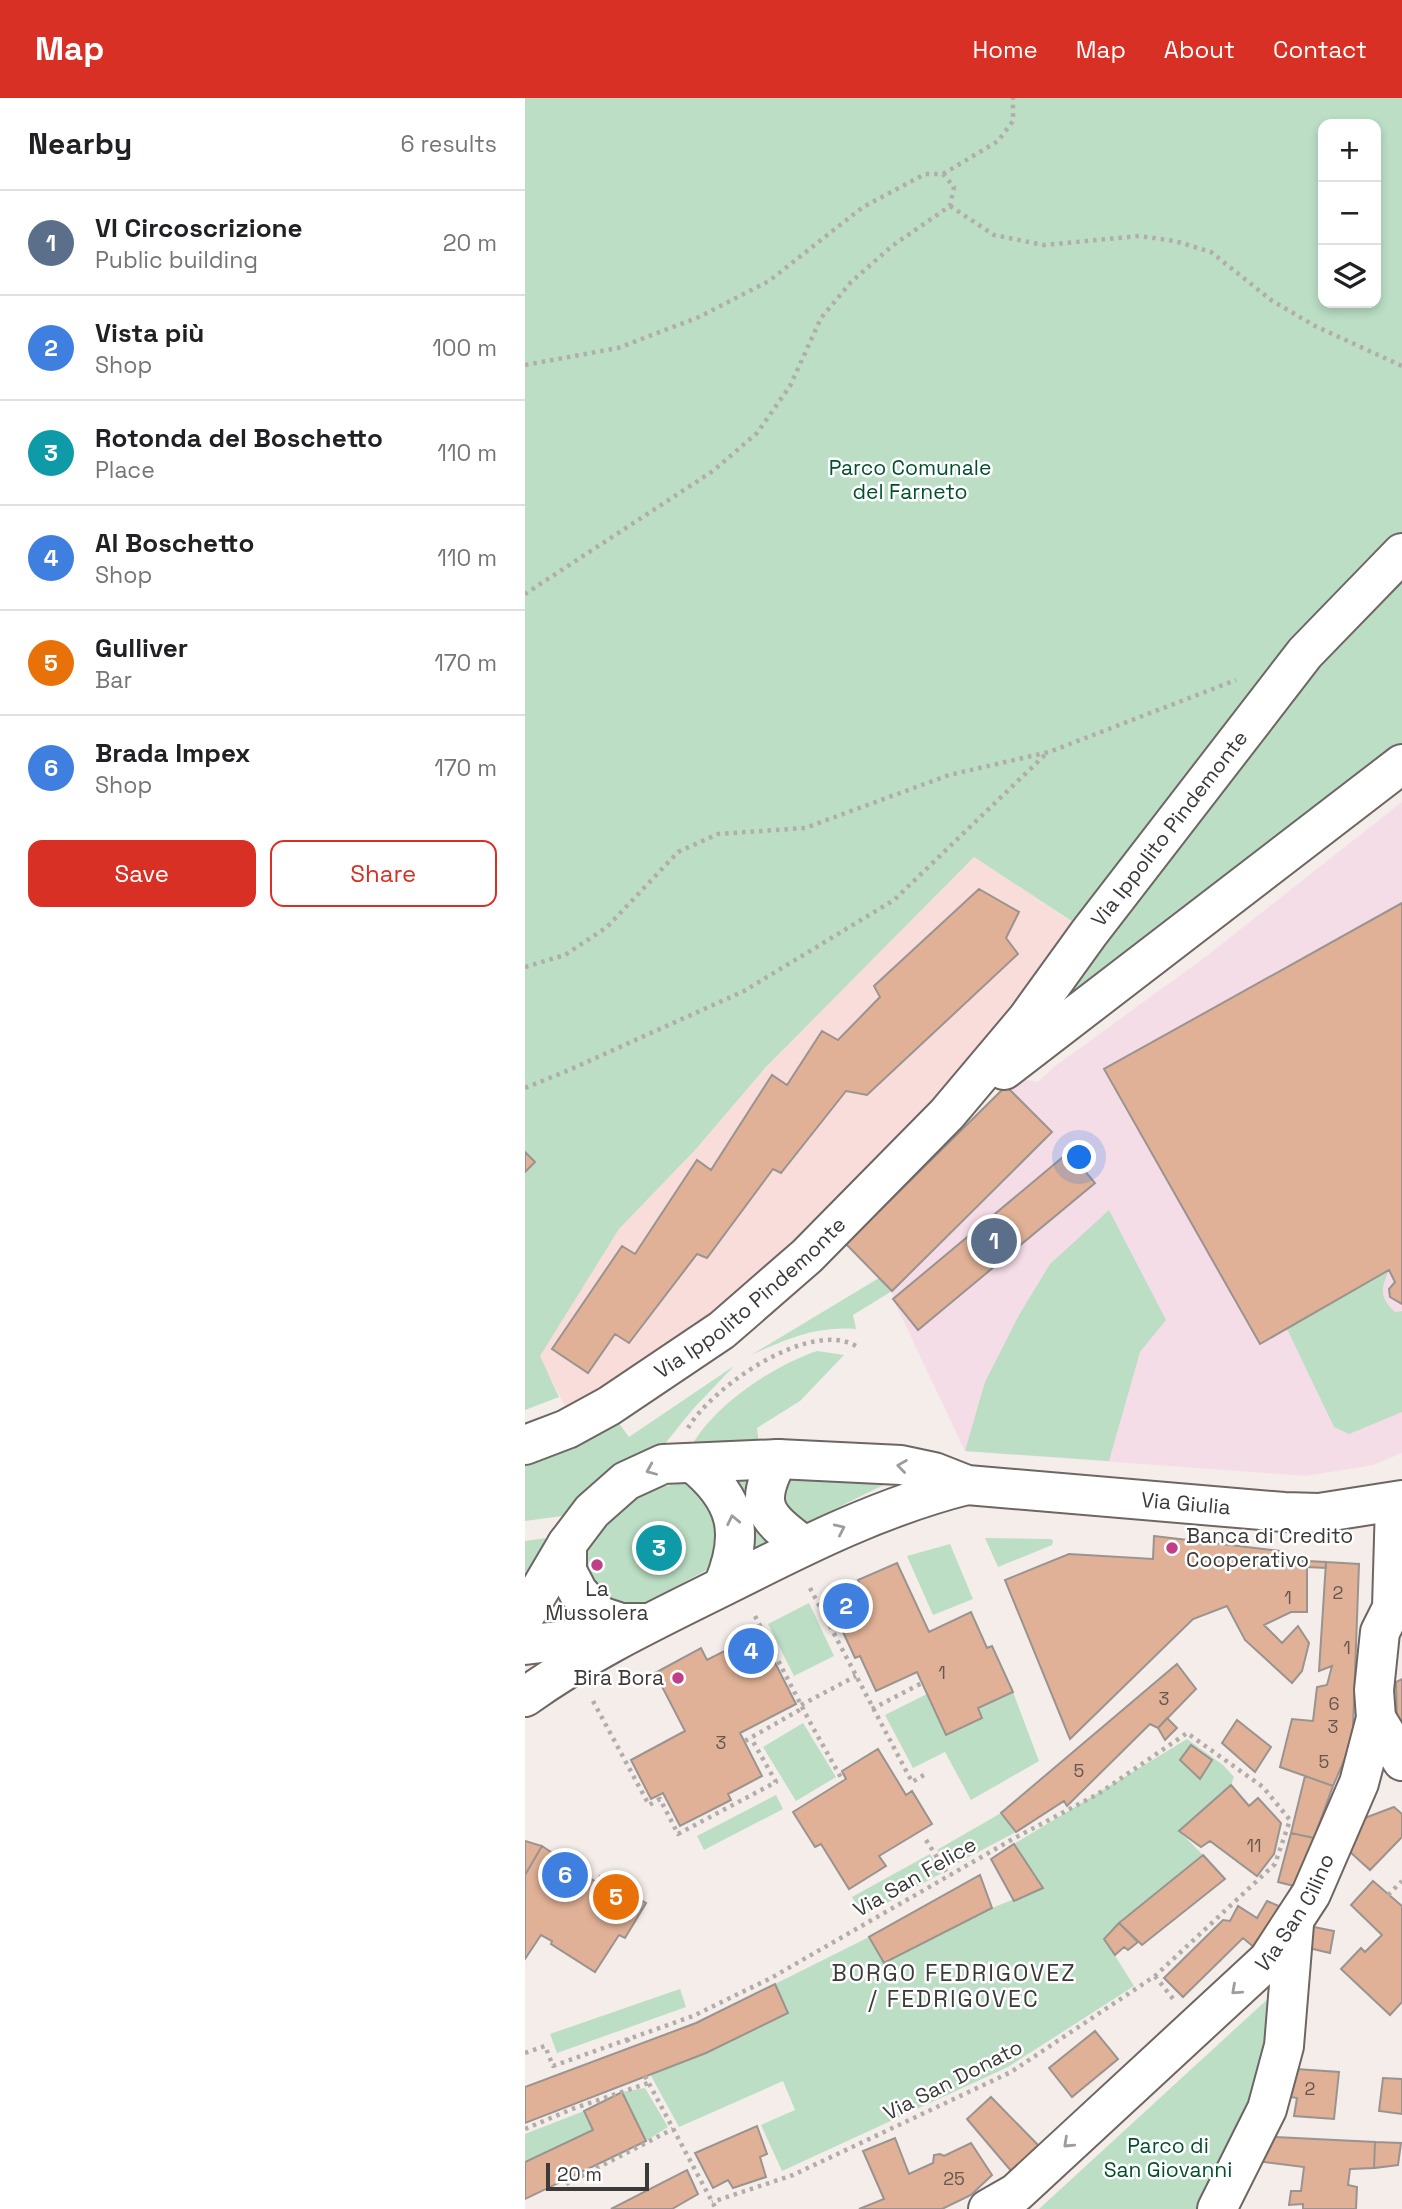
<!DOCTYPE html>
<html lang="en">
<head>
<meta charset="utf-8">
<style>
	:root { --surface:#fff; --page:#f2f2f2; --text:#202124; --muted:#757577; --line:#e0e0e0; --accent:#d93025 }
	body { margin:0; font-family:"Space Grotesk",sans-serif; background:var(--page); color:var(--text) }
	.controls { position:absolute; right:21px; top:21px; display:grid; overflow:hidden; border-radius:14px; box-shadow:0 4px 10px #0003 }
	.controls button { width:63px; height:63px; display:grid; place-items:center; padding:0; border:0; border-bottom:2px solid var(--line); background:var(--surface); color:var(--text); font:35px sans-serif }
	.scale { position:absolute; left:21px; bottom:18px; width:103px; box-sizing:border-box; padding-left:7px; border:4px solid #3c3a38; border-top:0; font-size:19px; line-height:24px; white-space:nowrap; color:#3c3a38; -webkit-text-stroke:5px #fff; paint-order:stroke }
	.you { position:absolute; left:555px; top:1060px; width:24px; height:24px; margin:-18px; border:5px solid #fff; border-radius:50%; background:#1a73e8; box-shadow:0 0 0 10px #1a73e833 }
	.badge { display:grid; place-items:center; width:46px; height:46px; border-radius:50%; background:var(--accent); color:#fff; font-size:23px; font-weight:700 }
	.pin { position:absolute; translate:-50% -50%; border:4px solid #fff; box-shadow:0 2px 7px #0006 }
	.list { margin:0; padding:0; list-style:none }
	h2 { display:flex; justify-content:space-between; align-items:center; height:91px; margin:0; padding:0 28px; font-size:30px }
	h2 small { font-size:23px; font-weight:400; color:var(--muted) }
	.list li { display:grid; grid-template-columns:46px 1fr auto; gap:21px; align-items:center; box-sizing:border-box; height:105px; padding:0 28px; border-top:2px solid var(--line) }
	.list b { display:block; font-size:26px; white-space:nowrap }
	.list p { margin:0; font-size:23px; white-space:nowrap; color:var(--muted) }
	.list em { font-size:23px; font-style:normal; color:var(--muted) }
	.actions { display:flex; gap:14px; padding:21px 28px }
	.actions a { flex:1; padding:16px 0; border:2px solid var(--accent); border-radius:14px; text-align:center; font-size:24px; color:var(--accent) }
	.actions .main { background:var(--accent); color:#fff }
	.icon { flex:none; width:38px; height:38px; fill:none; stroke:currentColor; stroke-width:2; stroke-linecap:round; stroke-linejoin:round }
	.map { position:relative; flex:none; width:877px; height:2111px; overflow:hidden }
	header { display:flex; align-items:center; gap:42px; box-sizing:border-box; height:98px; padding:0 35px; background:var(--accent); color:#fff }
	header strong { font-size:33px }
	nav { display:flex; gap:38px; margin-inline-start:auto; font-size:24px }
	main { display:flex }
	aside { flex:1; background:var(--surface) }
	.map>svg:first-child { display:block }
	.commercial { fill:#f5dde8 }
	.education { fill:#f8dddb }
	.green { fill:#bbdec5; fill-rule:evenodd }
	.building { fill:#e0b196; stroke:#9a938f; stroke-width:2 }
	.lines { fill:none; stroke-linecap:round; stroke-linejoin:round }
	.minor-casing { stroke:#6d6663; stroke-width:42 }
	.path { stroke:#b2adaa; stroke-width:4.5; stroke-dasharray:3.5 5; stroke-linecap:butt }
	.minor { stroke:#fff; stroke-width:38 }
	.oneway { stroke:#9e9c9c }
	.poi-dot { fill:#c03f89; stroke:#fff; stroke-width:2.5 }
	.labels { text-anchor:middle; stroke-width:5; stroke-linejoin:round; paint-order:stroke }
	.number-label { font-size:18px; fill:#655850 }
	.park-label { font-size:21px; fill:#00512b; stroke:#fff }
	.street-label { font-size:21px; fill:#3c3a38; stroke:#fff }
	.poi-label { font-size:21px; fill:#3c3a38; stroke:#fff; text-anchor:start }
	.neighbourhood-label { font-size:23px; letter-spacing:2px; fill:#3c3a38; stroke:#fff }
</style>
</head>
<body>
<header>
<strong>Map</strong>
<nav><a>Home</a><a>Map</a><a>About</a><a>Contact</a></nav>
</header>
<main>
<aside>
<h2>Nearby<small>6 results</small></h2>
<ul class="list">
<li><span class="badge" style="background:#5c6f8a">1</span><div><b>VI Circoscrizione</b><p>Public building</p></div><em>20 m</em></li>
<li><span class="badge" style="background:#3f7fe0">2</span><div><b>Vista più</b><p>Shop</p></div><em>100 m</em></li>
<li><span class="badge" style="background:#0f9aa8">3</span><div><b>Rotonda del Boschetto</b><p>Place</p></div><em>110 m</em></li>
<li><span class="badge" style="background:#3f7fe0">4</span><div><b>Al Boschetto</b><p>Shop</p></div><em>110 m</em></li>
<li><span class="badge" style="background:#e8710a">5</span><div><b>Gulliver</b><p>Bar</p></div><em>170 m</em></li>
<li><span class="badge" style="background:#3f7fe0">6</span><div><b>Brada Impex</b><p>Shop</p></div><em>170 m</em></li>
</ul>
<div class="actions"><a class="main">Save</a><a>Share</a></div>
</aside>
<div class="map">
<svg width="877" height="2111" viewBox="0 0 877 2111">
	<rect width="100%" height="100%" fill="#f4ede9"/>
	<path class="commercial" d="M877,704V1355L848,1367L781,1378L440,1353L368,1201L367,1193L321,1146L481,988L496,981L513,984L529,969L679,860Z"/>
	<path class="education" d="M449,759L550,826L466,944L302,1112L186,1219L43,1314L14,1258L94,1131L171,1051L240,970Z"/>
	<path class="green" d="M0,0H877V648L524,918L577,843L449,759L240,970L171,1051L94,1131L15,1258L34,1299L0,1312ZM798,26H851V205H798Z
		M584,1112L641,1222L615,1254L584,1363L440,1353L460,1284L494,1217L525,1166Z
		M864,1172C856,1191 854,1199 870,1214L877,1213V1314L824,1336L809,1329L762,1231Z
		M354,1180L367,1193L328,1217L331,1231C290,1228 262,1241 226,1257Z
		M292,1253L319,1257L275,1303L232,1330L234,1347L166,1349C189,1307 248,1268 292,1253Z
		M209,1268L168,1311L134,1353L69,1388L37,1418L0,1423V1358L90,1320L104,1339Z
		M272,1375L375,1379L281,1425L270,1426L259,1422L255,1382Z
		M237,1377L250,1439L221,1454L200,1379Z
		M159,1385L171,1387L196,1408L187,1469L117,1507L81,1504L56,1463C65,1445 73,1426 88,1411C101,1398 140,1387 159,1385Z
		M29,1439L0,1484V1443Z
		M460,1440L526,1441L528,1443L527,1447L473,1469Z
		M425,1446L448,1501L408,1517L382,1458Z
		M41,1494L65,1520L22,1532Z
		M284,1505L309,1558L269,1578L243,1526Z
		M488,1594L514,1663L446,1702L420,1654L388,1670L360,1617L402,1596L422,1637L457,1620L453,1610Z
		M278,1625L311,1679L271,1703L238,1649Z
		M662,1641L698,1667L709,1679L706,1687L654,1733L678,1757L579,1840L609,1888L483,1969L257,2073L236,2027L270,2012L258,1983L154,2029L125,1976L181,1955L262,1916L250,1886L344,1839L359,1865L467,1810L517,1790L489,1746Z
		M251,1697L258,1711L179,1752L172,1738Z
		M476,1715L491,1734L423,1770L412,1752Z
		M405,1756L417,1775L338,1818L327,1799Z
		M155,1891L161,1909L32,1955L25,1936Z
		M747,1897L731,1994L674,2111H514Z
		M120,1990L143,2029L121,2043L97,1994Z
		M59,2013L68,2032L0,2064V2036Z"/>
	<path class="building" d="M454,791L494,814L481,840L493,856L342,997L321,993L256,1075L248,1071L182,1160L172,1156L104,1245L90,1236L63,1275L27,1251L97,1148L110,1156L172,1062L186,1072L247,977L262,987L297,933L313,942L355,899L349,888Z
		M877,805V1206L865,1199L864,1191L870,1184L864,1172L735,1246L579,971Z
		M481,988L527,1034L367,1193L321,1146Z
		M0,1054L10,1064L0,1074Z
		M544,1054L570,1085L393,1232L368,1201Z
		M629,1438L755,1453L756,1460L782,1463V1514H766L739,1527L757,1545L773,1528L784,1545L777,1573L767,1585L720,1542L702,1508L668,1521L545,1641L480,1482L544,1456L628,1461Z
		M782,1463L801,1464V1470L782,1469Z
		M801,1464L834,1466L827,1657L822,1656L808,1688L755,1669L767,1621L788,1623L792,1589L802,1587L807,1568L794,1573Z
		M372,1465L404,1534L446,1514L462,1550L467,1548L488,1594L453,1610L457,1620L421,1637L392,1574L351,1593L335,1558L330,1560L306,1508L338,1492L333,1482Z
		M235,1535L271,1606L215,1635L237,1678L203,1696L206,1702L155,1728L138,1695L126,1701L106,1662L160,1633L130,1575L176,1550L182,1562Z
		M652,1566L671,1591L633,1630L625,1626L542,1708L539,1703L491,1734L476,1715Z
		M877,1581V1636L872,1627L871,1584Z
		M642,1620L652,1630L640,1642L633,1630Z
		M712,1622L746,1649L730,1674L697,1645Z
		M666,1647L687,1662L675,1681L655,1662Z
		M353,1651L381,1697L387,1693L407,1726L354,1758L361,1768L324,1791L296,1746L290,1749L268,1714L321,1681L317,1673Z
		M780,1678L808,1688L789,1740L766,1735Z
		M706,1687L724,1708L733,1700L756,1725L749,1756L732,1778L685,1743L676,1749L654,1733Z
		M869,1709L877,1716V1739L845,1772L824,1753L837,1721Z
		M766,1735L789,1740L773,1789L753,1784Z
		M0,1743L17,1748L0,1777Z
		M489,1746L518,1790L489,1803L466,1761Z
		M17,1748L71,1784L75,1778L121,1805L100,1840L94,1837L70,1874L26,1846L27,1843L16,1837L0,1861V1777Z
		M678,1757L700,1781L617,1847L594,1825Z
		M455,1777L467,1810L359,1865L344,1839Z
		M848,1783L877,1808V1904L865,1917L816,1871L836,1850L840,1854L857,1837L826,1807Z
		M742,1803L761,1811L737,1856L718,1840L658,1899L639,1880L698,1822L705,1823L713,1808L732,1820Z
		M594,1825L613,1844L603,1852L599,1849L590,1857L579,1841Z
		M779,1827L809,1833L805,1855L775,1848Z
		M250,1886L263,1915L181,1955L0,2025V1989L171,1925Z
		M570,1933L593,1961L547,1999L524,1970Z
		M771,1971L814,1974L809,2021L769,2018L772,2000L759,1998Z
		M858,1980L877,1981V2016L854,2013Z
		M97,1994L121,2043L0,2101V2064L68,2032L59,2013Z
		M466,1999L514,2048L487,2074L442,2021Z
		M232,2028L242,2056L235,2059L241,2079L208,2090L203,2082L188,2090L170,2055Z
		M732,2038L850,2044L849,2070L825,2071L823,2087L832,2089L831,2111H778V2106L764,2107L766,2093H776L779,2069L723,2062Z
		M370,2040L384,2076L408,2065L409,2057L415,2056L419,2058L446,2045L467,2077L446,2097L417,2111H334L359,2101L338,2053Z
		M850,2044L876,2045L873,2067L849,2070Z
		M162,2072L173,2096L147,2111H86Z"/>
	<g class="lines">
		<defs>
			<g id="minor">
				<path d="M479,972L877,666"/>
				<path id="s1" d="M0,1347L42,1331L84,1308L197,1232L282,1158L422,1016L502,921L564,835L780,555L877,455"/>
				<path d="M253,1361C228,1409 240,1418 279,1448"/>
				<path d="M169,1366C213,1402 220,1436 198,1488"/>
				<path d="M42,1446V1473L53,1494L75,1518L96,1525H122"/>
				<path id="s2" d="M0,1517L42,1446L67,1413L101,1383L138,1366L253,1361L376,1367L409,1374L442,1387L759,1414L794,1415L877,1402"/>
				<path d="M0,1547L66,1539L86,1534"/>
				<path d="M0,1599C64,1553 135,1520 205,1485C282,1446 358,1408 442,1387"/>
				<path d="M851,1620L877,1663"/>
				<path id="s3" d="M463,2111L491,2095L743,1862L786,1796L834,1685L851,1620L849,1592L855,1534L867,1510L870,1405"/>
				<path d="M692,2111L742,2011L759,1948L769,1826"/>
			</g>
		</defs>
		<use href="#minor" class="minor-casing"/>
		<path class="path" d="M418,76L473,43L488,23V0
			M425,108L469,137L519,147L614,138L650,143L686,154L746,202L790,228L877,268
			M0,267L93,250L174,219L244,183L338,109L400,76H418L429,89L425,108L367,148L326,184L296,220L265,288L232,335L188,373L0,496
			M0,869L40,857L82,829L153,754L193,736L280,730L424,677L524,654L711,582
			M0,990L44,972L219,893L369,802L523,654
			M163,1330C187,1289 284,1221 331,1248
			M285,1490L387,1684L399,1677
			M230,1518L287,1628L318,1683
			M68,1603L124,1707L135,1701L153,1736L251,1684L226,1640
			M276,1607L331,1578
			M347,1611L397,1585
			M220,1643L278,1610
			M401,1742L424,1778
			M863,1797L877,1783
			M630,1878L649,1902
			M102,1941L106,1948
			M0,1955L20,1948L28,1968L168,1918L246,1880L486,1742L573,1696L662,1635L738,1689L765,1722L750,1766L630,1878L486,1974L268,2077L187,2104
			M120,1978L191,2111
			M0,2031L47,2011L123,1985
			M41,2086L148,2031"/>
		<use href="#minor" class="minor"/>
	</g>
	<defs><path id="oneway-chevron" d="M-2-3.5L2.5 0L-2 3.5" fill="none" stroke-width="1.6" stroke-linecap="round" stroke-linejoin="round" transform="scale(1.75)"/></defs>
	<g class="oneway">
		<use href="#oneway-chevron" transform="translate(377 1368) rotate(-172)"/>
		<use href="#oneway-chevron" transform="translate(126 1372) rotate(157)"/>
		<use href="#oneway-chevron" transform="translate(208 1422) rotate(-102)"/>
		<use href="#oneway-chevron" transform="translate(315 1431) rotate(-25)"/>
		<use href="#oneway-chevron" transform="translate(711 1892) rotate(138)"/>
		<use href="#oneway-chevron" transform="translate(543 2045) rotate(137)"/>
	</g>
	<g class="poi-dot">
		<circle cx="647" cy="1450" r="7"/>
		<circle cx="72" cy="1467" r="7"/>
		<circle cx="153" cy="1580" r="7"/>
	</g>
	<g class="labels">
		<g class="number-label">
			<text x="813" y="1501">2</text>
			<text x="763" y="1506">1</text>
			<text x="822" y="1556">1</text>
			<text x="417" y="1581">1</text>
			<text x="639" y="1607">3</text>
			<text x="809" y="1612">6</text>
			<text x="808" y="1635">3</text>
			<text x="196" y="1651">3</text>
			<text x="799" y="1670">5</text>
			<text x="554" y="1679">5</text>
			<text x="729" y="1754">11</text>
			<text x="785" y="1997">2</text>
			<text x="429" y="2087">25</text>
		</g>
		<g class="park-label">
			<text x="385" y="377">Parco Comunale<tspan x="385" dy="24">del Farneto</tspan></text>
			<text x="643" y="2055">Parco di<tspan x="643" dy="24">San Giovanni</tspan></text>
		</g>
		<g class="street-label">
			<text dy="7" stroke="none"><textPath href="#s1" startOffset="903">Via Ippolito Pindemonte</textPath></text>
			<text dy="7" stroke="none"><textPath href="#s1" startOffset="271">Via Ippolito Pindemonte</textPath></text>
			<text dy="7" stroke="none"><textPath href="#s2" startOffset="737">Via Giulia</textPath></text>
			<text transform="translate(390 1779) rotate(-30)" y="7">Via San Felice</text>
			<text dy="7" stroke="none"><textPath href="#s3" startOffset="430">Via San Cilino</textPath></text>
			<text transform="translate(428 1982) rotate(-27)" y="7">Via San Donato</text>
		</g>
		<g class="poi-label">
			<text x="661" y="1445">Banca di Credito<tspan x="661" dy="24">Cooperativo</tspan></text>
			<text x="72" y="1498" text-anchor="middle">La<tspan x="72" dy="24">Mussolera</tspan></text>
			<text x="139" y="1587" text-anchor="end">Bira Bora</text>
		</g>
		<g class="neighbourhood-label">
			<text x="429" y="1883">BORGO FEDRIGOVEZ<tspan x="429" dy="26">/ FEDRIGOVEC</tspan></text>
		</g>
	</g>
</svg>
<div class="controls">
<button>+</button>
<button>−</button>
<button><svg class="icon" aria-label="layers" viewBox="0 0 24 24"><path d="M12 4l9 5-9 5-9-5zM3 14l9 5 9-5"/></svg></button>
</div>
<div class="scale">20 m</div>
<div class="you"></div>
<div class="pin badge" style="left:469px;top:1143px;background:#5c6f8a">1</div>
<div class="pin badge" style="left:321px;top:1508px;background:#3f7fe0">2</div>
<div class="pin badge" style="left:134px;top:1450px;background:#0f9aa8">3</div>
<div class="pin badge" style="left:226px;top:1553px;background:#3f7fe0">4</div>
<div class="pin badge" style="left:91px;top:1799px;background:#e8710a">5</div>
<div class="pin badge" style="left:40px;top:1777px;background:#3f7fe0">6</div>
</div>
</main>
</body>
</html>
